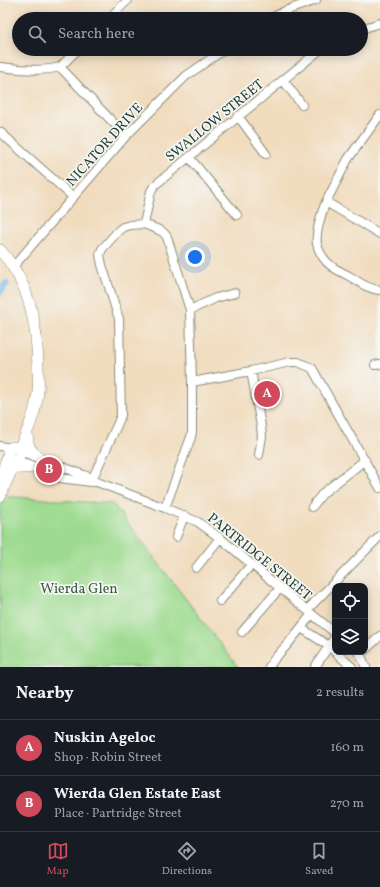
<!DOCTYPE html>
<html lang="en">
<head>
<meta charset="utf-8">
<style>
	:root { --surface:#171b24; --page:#20242c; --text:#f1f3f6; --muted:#9ea1a6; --line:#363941; --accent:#d1495b }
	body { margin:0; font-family:Vollkorn,serif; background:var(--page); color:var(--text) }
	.controls { position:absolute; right:12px; bottom:12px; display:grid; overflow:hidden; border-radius:8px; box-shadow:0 2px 10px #0003 }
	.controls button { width:36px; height:36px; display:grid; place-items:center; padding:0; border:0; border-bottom:1px solid var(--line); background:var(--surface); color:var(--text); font:20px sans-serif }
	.you { position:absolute; left:195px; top:257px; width:14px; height:14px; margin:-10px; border:3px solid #fff; border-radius:50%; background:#1a73e8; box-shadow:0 0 0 6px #1a73e833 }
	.badge { display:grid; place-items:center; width:26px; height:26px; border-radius:50%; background:var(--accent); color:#fff; font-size:13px; font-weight:700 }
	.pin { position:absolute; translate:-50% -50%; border:2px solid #fff; box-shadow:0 1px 4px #0006 }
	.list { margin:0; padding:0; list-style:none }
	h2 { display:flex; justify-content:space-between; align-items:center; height:52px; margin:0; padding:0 16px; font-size:17px }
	h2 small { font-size:13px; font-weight:400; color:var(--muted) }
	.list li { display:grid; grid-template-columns:26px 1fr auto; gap:12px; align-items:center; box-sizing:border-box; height:56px; padding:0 16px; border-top:1px solid var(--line) }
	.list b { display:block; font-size:15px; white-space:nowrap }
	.list p { margin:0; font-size:13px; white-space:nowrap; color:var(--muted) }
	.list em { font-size:13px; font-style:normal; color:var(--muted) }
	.icon { flex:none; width:22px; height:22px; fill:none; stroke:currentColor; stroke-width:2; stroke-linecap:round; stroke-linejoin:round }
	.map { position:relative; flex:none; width:380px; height:667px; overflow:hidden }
	.search { position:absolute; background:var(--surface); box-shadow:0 2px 10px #0003; left:12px; right:12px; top:12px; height:44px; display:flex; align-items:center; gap:10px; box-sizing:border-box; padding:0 14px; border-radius:22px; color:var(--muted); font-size:15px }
	.sheet { height:164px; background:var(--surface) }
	nav { display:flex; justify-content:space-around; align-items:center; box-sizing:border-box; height:56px; border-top:1px solid var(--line); background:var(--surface); font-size:11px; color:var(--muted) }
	nav a { display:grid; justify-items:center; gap:2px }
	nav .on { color:var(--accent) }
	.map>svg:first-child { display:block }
	.green { fill:#9edb90; stroke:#5e8c62 }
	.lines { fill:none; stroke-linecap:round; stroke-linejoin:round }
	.canal { stroke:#75b7ea; stroke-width:7 }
	.street-casing { stroke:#888c79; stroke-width:10 }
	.secondary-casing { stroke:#888c79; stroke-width:12 }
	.street { stroke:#fff; stroke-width:8 }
	.secondary { stroke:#fff; stroke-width:11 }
	.labels { text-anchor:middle; stroke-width:3.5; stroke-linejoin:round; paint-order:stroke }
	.street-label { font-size:14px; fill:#1f3d34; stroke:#f6f6f2 }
	.park-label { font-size:14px; fill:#385d46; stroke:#f6f6f2 }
</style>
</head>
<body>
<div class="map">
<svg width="380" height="667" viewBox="0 0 380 667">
	<rect width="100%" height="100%" fill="#f6f6f2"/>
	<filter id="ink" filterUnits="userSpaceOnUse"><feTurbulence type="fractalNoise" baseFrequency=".025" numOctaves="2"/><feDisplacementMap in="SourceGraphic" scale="8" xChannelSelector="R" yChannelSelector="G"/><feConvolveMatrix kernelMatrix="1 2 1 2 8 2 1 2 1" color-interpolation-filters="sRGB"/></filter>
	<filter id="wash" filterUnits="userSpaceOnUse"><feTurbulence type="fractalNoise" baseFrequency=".012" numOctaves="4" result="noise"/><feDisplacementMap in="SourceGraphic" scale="16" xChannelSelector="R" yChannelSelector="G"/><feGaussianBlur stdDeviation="0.9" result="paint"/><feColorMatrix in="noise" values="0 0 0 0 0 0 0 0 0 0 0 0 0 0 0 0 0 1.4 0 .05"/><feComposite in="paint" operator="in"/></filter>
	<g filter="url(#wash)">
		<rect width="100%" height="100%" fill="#f1dcbe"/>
		<path class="green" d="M0,496L113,504L238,667H0Z"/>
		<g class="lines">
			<path class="canal" d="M0,292L6,284"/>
		</g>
	</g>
	<g filter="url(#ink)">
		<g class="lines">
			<defs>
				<path id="street" d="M108,19L128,0
					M270,19L285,11L316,0
					M361,29L380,23
					M0,67C20,69 40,72 60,67L126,136
					M60,67L78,49
					M283,80L302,105
					M380,115L348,159L326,202C322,211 315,234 317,244C318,249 322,257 326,261C331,268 342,272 349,276C359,282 368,289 380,290
					M238,116L266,154
					M0,132L73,197
					M189,157L237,215
					M326,202L380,234
					M144,224L151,191L155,185L321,49
					M13,267L126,136L186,76L225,49
					M190,310L216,298L235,293
					M375,365L380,364
					M251,371L261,426L262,436L259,455
					M192,382L251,371L290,362H298L312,368L380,488
					M0,446L11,448
					M20,451L92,478L97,482L165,508L198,522L220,538L280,588L335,633
					M16,459L38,470L60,478L91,482H95
					M91,482L118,423L121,415L119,319L102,265L100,255L102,249L119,230L123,227L130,225L144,224L159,230L164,233L167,237L190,310L192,382V432L191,437L165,508
					M312,507L323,493L365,460
					M176,537L184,516
					M196,568L220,538
					M220,601L251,565
					M307,610L380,536
					M301,628L329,646L335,652
					M242,632L280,588
					M365,650L380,636
					M335,652L352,667
					M358,652L360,654L366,667
					M269,667L275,658L287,645L312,614
					M315,667L335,637"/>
				<path id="secondary" d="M0,250C30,283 37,324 38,367C38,375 39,384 38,392C36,412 27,432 19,450
					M27,434C28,448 29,448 38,457
					M8 453a6 6 0 1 1 12 0a6 6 0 1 1-12 0Z
					M12,469C19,467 25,469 32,467
					M0,479L8,455
					M0,496L12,469L15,459"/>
			</defs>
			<use href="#street" class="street-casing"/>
			<use href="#secondary" class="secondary-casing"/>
			<use href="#street" class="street"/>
			<use href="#secondary" class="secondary"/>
		</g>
	</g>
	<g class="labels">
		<g class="street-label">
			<text transform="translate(214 120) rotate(-39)" y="5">SWALLOW STREET</text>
			<text transform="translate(104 144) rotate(-48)" y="5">NICATOR DRIVE</text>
			<text transform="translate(260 556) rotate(39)" y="5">PARTRIDGE STREET</text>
		</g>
		<g class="park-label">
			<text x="79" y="593">Wierda Glen</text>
		</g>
	</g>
</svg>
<div class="controls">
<button><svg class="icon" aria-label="locate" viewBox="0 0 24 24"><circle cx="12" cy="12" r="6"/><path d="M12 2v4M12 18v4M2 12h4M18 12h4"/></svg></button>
<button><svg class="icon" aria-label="layers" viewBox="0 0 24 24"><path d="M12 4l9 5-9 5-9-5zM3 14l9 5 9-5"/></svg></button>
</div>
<div class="you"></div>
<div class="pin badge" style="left:267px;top:394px">A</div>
<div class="pin badge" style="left:49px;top:470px">B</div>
<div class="search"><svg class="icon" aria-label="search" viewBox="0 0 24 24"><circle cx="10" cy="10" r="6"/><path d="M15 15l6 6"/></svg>Search here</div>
</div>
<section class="sheet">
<h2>Nearby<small>2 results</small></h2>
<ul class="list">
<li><span class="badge">A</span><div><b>Nuskin Ageloc</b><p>Shop · Robin Street</p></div><em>160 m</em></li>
<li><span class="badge">B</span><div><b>Wierda Glen Estate East</b><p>Place · Partridge Street</p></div><em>270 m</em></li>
</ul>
</section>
<nav>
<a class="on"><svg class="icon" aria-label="map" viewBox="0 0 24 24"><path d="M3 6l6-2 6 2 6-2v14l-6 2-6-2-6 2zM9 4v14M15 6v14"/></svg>Map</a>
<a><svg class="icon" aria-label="directions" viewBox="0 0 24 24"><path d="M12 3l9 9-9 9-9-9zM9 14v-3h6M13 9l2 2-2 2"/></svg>Directions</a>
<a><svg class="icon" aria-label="saved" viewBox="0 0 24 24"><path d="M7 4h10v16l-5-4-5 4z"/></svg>Saved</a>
</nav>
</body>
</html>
